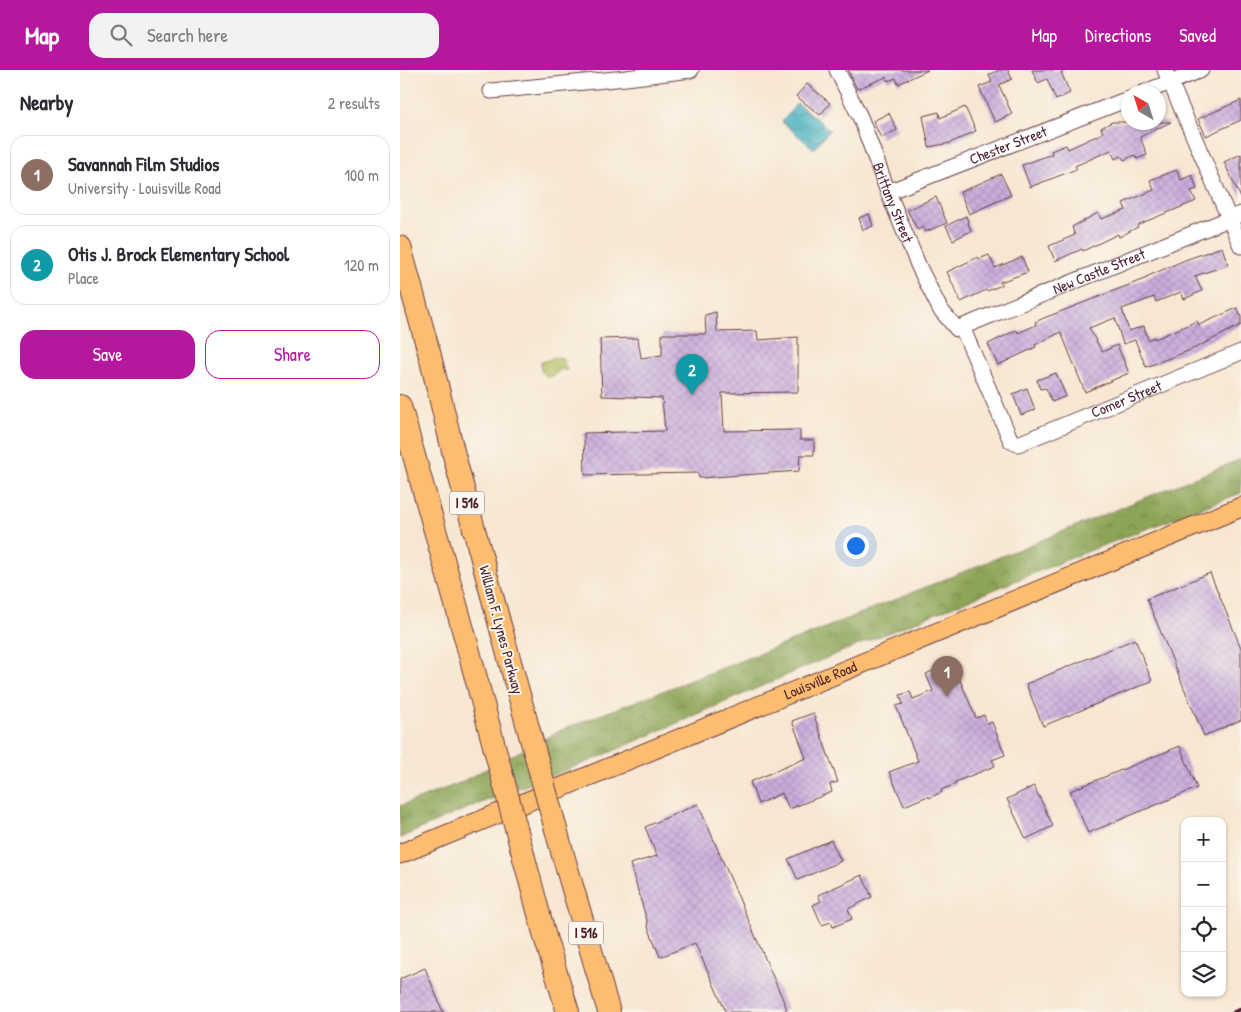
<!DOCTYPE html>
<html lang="en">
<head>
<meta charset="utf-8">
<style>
	:root { --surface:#fff; --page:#f2f2f3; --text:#2b2b33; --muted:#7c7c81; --line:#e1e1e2; --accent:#b5179e }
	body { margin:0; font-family:"Patrick Hand",sans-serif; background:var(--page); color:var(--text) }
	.controls { position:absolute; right:15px; bottom:15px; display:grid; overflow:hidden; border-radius:10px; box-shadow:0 1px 4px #0004 }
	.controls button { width:45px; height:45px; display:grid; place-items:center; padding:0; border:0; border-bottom:1px solid var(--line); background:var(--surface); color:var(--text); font:25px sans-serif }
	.compass { position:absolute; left:721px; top:15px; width:45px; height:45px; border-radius:50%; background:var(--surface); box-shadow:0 1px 4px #0004; rotate:321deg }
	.you { position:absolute; left:455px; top:475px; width:18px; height:18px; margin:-12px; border:4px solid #fff; border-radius:50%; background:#1a73e8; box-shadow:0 0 0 8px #1a73e833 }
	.badge { display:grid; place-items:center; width:32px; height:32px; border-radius:50%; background:var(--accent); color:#fff; font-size:16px; font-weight:700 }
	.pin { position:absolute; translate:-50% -41px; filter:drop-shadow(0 1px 2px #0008) }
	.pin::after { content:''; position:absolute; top:26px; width:18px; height:15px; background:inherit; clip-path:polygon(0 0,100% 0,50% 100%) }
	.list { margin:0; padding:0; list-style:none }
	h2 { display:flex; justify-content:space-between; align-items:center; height:65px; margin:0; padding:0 20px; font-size:21px }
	h2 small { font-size:16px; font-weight:400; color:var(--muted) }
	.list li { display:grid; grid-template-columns:32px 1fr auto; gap:15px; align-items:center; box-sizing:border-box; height:80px; margin:0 10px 10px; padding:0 10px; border:1px solid var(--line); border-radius:15px }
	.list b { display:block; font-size:19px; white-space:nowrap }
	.list p { margin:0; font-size:16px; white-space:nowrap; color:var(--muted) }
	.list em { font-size:16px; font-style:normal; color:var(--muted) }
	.actions { display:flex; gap:10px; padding:15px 20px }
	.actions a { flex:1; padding:11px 0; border:1px solid var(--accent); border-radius:15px; text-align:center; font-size:18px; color:var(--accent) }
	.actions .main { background:var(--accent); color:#fff }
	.icon { flex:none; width:28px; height:28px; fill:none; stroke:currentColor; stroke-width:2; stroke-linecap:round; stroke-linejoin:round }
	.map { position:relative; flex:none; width:841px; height:942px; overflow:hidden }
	header { display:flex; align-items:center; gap:30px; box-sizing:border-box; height:70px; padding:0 25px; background:var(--accent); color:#fff }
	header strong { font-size:24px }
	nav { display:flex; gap:28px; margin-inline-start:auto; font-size:18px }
	.search { width:350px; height:45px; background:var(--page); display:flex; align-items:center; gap:12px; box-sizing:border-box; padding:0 18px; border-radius:15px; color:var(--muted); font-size:19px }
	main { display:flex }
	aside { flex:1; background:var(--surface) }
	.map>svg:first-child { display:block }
	.forest { fill:url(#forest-crowns); stroke:#6b6240 }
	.park { fill:url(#park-crowns); stroke:#7e6e45 }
	.water { fill:url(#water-waves); stroke:#476876 }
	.building { fill:url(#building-cross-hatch) }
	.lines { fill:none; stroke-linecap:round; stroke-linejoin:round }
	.minor-casing { stroke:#643d44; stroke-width:17 }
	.major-casing { stroke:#643d44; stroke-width:21 }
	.highway-casing { stroke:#643d44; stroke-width:24 }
	.minor { stroke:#fff; stroke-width:15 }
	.major { stroke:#fdbc6f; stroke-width:19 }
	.highway { stroke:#fdbc6f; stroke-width:22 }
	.rail { stroke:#4a1f2b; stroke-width:4 }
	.highway-bridge-casing { stroke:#643d44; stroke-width:24; stroke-linecap:butt }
	.highway-bridge { stroke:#fdbc6f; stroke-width:22 }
	.labels { text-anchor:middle; stroke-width:4; stroke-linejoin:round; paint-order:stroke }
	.shield { fill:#fbf7ec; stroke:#7f6065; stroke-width:1 }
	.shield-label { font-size:14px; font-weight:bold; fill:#4a1f2b }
	.street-label { font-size:15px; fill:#4a1f2b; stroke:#fbf7ec }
</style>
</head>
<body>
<header>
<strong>Map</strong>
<div class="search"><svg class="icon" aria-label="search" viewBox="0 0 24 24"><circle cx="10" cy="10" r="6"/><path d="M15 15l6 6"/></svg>Search here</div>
<nav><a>Map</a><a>Directions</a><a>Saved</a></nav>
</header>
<main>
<aside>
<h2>Nearby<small>2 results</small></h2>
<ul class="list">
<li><span class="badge" style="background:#8d6e63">1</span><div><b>Savannah Film Studios</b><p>University · Louisville Road</p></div><em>100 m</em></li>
<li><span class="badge" style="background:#0f9aa8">2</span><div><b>Otis J. Brock Elementary School</b><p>Place</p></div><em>120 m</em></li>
</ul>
<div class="actions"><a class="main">Save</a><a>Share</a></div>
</aside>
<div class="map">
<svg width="841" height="942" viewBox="0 0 841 942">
	<defs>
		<pattern id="forest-crowns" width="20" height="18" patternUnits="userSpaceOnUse" patternTransform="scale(1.25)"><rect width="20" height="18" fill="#8ca456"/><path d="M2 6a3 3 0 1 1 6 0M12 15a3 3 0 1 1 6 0" fill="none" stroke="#748547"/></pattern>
		<pattern id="park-crowns" width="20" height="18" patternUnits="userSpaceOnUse" patternTransform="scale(1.25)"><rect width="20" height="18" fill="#b1bd5f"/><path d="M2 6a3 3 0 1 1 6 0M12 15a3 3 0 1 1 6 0" fill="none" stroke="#92994f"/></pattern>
		<pattern id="water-waves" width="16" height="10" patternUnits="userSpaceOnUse" patternTransform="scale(1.25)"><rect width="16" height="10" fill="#44b0c1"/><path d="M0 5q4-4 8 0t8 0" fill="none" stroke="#3b8f9d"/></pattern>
		<pattern id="building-cross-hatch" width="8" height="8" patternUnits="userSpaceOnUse" patternTransform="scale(1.25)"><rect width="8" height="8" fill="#c9addc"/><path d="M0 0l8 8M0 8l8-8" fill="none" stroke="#ae94bd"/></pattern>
	</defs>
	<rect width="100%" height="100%" fill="#fbf7ec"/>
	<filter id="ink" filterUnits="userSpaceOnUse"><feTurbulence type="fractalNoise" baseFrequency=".02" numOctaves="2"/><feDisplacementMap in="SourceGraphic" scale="10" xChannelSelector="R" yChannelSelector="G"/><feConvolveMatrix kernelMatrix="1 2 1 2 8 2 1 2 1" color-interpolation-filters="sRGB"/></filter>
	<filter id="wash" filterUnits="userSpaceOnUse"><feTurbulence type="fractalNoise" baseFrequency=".0096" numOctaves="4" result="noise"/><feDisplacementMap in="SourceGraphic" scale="20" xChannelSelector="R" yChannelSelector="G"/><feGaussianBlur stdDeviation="1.12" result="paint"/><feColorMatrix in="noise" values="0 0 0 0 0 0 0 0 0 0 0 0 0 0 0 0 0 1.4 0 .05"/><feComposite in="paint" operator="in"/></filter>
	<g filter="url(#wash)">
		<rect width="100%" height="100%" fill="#f7e6d1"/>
		<path class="forest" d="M841,389V423L681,484L417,592L195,689L63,740L0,768V736L57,714L161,660L405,566Z"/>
		<path class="park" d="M158,287L164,289V296L167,297L166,301L162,299L151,307L146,306L141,301V292Z"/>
		<path class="water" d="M397,33L430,60L414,79L382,52Z"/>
		<g id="blocks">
			<path class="building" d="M448,0H528L498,14L496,8L488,11L486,7L457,19Z
				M599,0H608L612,9L599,15L612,44L595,52L579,17L592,12L589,5Z
				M632,0H666L661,2L670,23L656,30L647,9L638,13Z
				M407,14L430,33L420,45L396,26Z
				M841,30V50L806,66L798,49Z
				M565,37L576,61L550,73L529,77L523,46L539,42L540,48Z
				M489,43L497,60L481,68L473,51Z
				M712,52H771L740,67L747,85L737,89L735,85L724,90L721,86L715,89L711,80L675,96L677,99L630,117L622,95L652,84L651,81L666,75L668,79L703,63L701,58Z
				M841,84V128L824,92Z
				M777,100L781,110L792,105L797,119L791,121L796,131L737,155L738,157L719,167L718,164L683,181L682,179L655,191L649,176L675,165L672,157L698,143L701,149L726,140L723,133L754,120L750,110Z
				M601,104L611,125L569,144L560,122Z
				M536,127L547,153L525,162L523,157L518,160L507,140Z
				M469,144L473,156L463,160L459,148Z
				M566,146L571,161L553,170L546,156Z
				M822,177L828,195L795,206L802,221L784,229L781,222L756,232L754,227L722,239L729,261L744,256L748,270L754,267L755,269L797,251L799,255L837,238L841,247V255L793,279L746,297L735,270L723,274L715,248L689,258L702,282L717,275L729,303L685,322L661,262L635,275L636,277L598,295L588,274L617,260L618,263L636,255L635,252L644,248L747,208L746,207L785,190Z
				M589,185L595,198L622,187L628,202L600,212L602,215L587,221L586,220L561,232L547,202L578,187L579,189Z
				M316,242L317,262L357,261L358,270L398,267V322L322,323L324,361L400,360V370H414V385H400L399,401L299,408L298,403L185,405L184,363L265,361L262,328L202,326L200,269L238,268L241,288L262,285V264H306L305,245Z
				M656,303L666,326L652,332L646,318L640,319L637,310Z
				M627,318L635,340L621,345L613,324Z
				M810,503L841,578V650L804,666L747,529Z
				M735,569L752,611L643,656L626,614Z
				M535,600L539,610L542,609L545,616L560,610L576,648L584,645L587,654L592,652L605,685L592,690L595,696L555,712L556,714L541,720L542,722L529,728L528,726L504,736L489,702L518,691L496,636L503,634L500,625L510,622L513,629L533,621L526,604Z
				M413,643L438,712L430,714L432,722L389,739L382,723L358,734L350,712L406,688L392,651Z
				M780,676L797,718L688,763L670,721Z
				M634,716L653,756L626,769L607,729Z
				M298,734L387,939L381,942H326L295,873L260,887L247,854H248L230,794L257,786L245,757Z
				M431,770L441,791L398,810L388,789Z
				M462,805L472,827L448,839L452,849L433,857L431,852L422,855L413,835L421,831L418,825Z
				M25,898L43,942H0V909Z"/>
		</g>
	</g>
	<g filter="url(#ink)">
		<use href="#blocks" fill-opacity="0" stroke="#643d44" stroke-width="1"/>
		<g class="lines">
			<defs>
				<g id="minor">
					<path id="s1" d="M437,0L461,49L488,122L519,197L540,239L557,259L841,144"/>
					<path d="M765,0L841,176"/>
					<path d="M91,21L226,8L291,0"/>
					<path d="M745,22L801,0"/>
					<path id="s2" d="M488,122L728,29"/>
					<path id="s3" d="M562,257L611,371L618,374L841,282"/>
				</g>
				<g id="major">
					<path id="s4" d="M0,784L841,437"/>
				</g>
				<path id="highway" d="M0,177L30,286L55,389L101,559
					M0,336L64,563
					M163,785L209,942
					M124,788L145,867L168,942"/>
			</defs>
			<use href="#minor" class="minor-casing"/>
			<use href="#major" class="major-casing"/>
			<use href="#highway" class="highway-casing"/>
			<use href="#minor" class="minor"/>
			<use href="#major" class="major"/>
			<use href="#highway" class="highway"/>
			<path class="rail" d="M834,942L841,939"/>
			<defs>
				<path id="highway-bridge" d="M101,559L163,785
					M64,563L124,788"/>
			</defs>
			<use href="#highway-bridge" class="highway-bridge-casing"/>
			<use href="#highway-bridge" class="highway-bridge"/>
		</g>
	</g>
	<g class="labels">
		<g class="shield">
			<rect x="49.5" y="421.5" width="35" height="23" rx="4"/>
			<rect x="168.5" y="851.5" width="35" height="23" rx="4"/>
		</g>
		<g class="shield-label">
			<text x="67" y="438">I 516</text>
			<text x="186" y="868">I 516</text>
		</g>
		<g class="street-label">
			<text dy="5" stroke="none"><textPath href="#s2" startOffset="129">Chester Street</textPath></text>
			<text dy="5" stroke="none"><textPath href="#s1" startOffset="144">Brittany Street</textPath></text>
			<text dy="5" stroke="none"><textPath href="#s1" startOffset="440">New Castle Street</textPath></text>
			<text dy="5" stroke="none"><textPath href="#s3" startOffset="249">Comer Street</textPath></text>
			<text transform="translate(101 560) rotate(75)" y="5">William F. Lynes Parkway</text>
			<text dy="5" stroke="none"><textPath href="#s4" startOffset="455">Louisville Road</textPath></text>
		</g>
	</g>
</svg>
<div class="controls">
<button>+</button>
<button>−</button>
<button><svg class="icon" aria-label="locate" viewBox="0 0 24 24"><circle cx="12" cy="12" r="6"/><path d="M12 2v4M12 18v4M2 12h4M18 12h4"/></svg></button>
<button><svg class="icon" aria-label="layers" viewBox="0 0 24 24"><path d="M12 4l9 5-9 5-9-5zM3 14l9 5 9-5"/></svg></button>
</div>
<svg class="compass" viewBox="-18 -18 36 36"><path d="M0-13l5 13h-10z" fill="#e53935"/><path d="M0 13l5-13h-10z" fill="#7c7c81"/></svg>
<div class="you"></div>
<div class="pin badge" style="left:547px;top:627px;background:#8d6e63">1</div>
<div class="pin badge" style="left:292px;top:325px;background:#0f9aa8">2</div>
</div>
</main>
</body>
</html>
